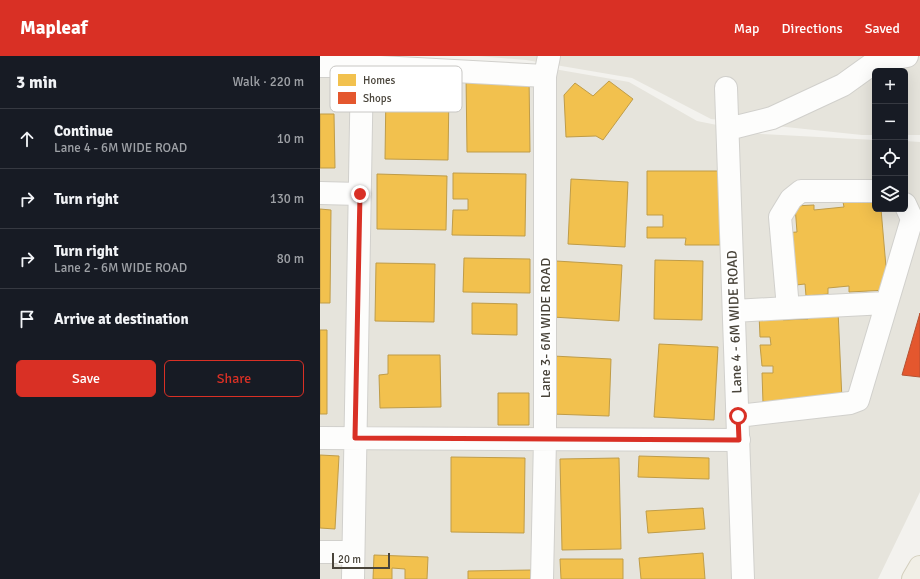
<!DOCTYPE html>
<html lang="en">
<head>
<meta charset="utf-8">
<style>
	:root { --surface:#171b24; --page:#242831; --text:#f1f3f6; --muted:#9ea1a6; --line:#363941; --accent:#d93025 }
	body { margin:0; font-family:Signika,sans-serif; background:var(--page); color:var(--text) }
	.controls { position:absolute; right:12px; top:12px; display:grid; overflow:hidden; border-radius:6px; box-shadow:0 4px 16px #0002 }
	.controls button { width:36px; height:36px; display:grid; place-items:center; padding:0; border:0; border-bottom:1px solid var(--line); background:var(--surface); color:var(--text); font:20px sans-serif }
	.scale { position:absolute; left:12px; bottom:10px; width:58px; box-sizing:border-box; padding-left:4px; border:2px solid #49443a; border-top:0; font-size:11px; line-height:14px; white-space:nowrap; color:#49443a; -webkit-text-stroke:3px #fff; paint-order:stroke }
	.stop { position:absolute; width:12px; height:12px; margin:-9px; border:3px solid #d93025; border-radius:50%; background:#fff }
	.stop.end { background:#d93025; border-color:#fff; box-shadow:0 1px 4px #0008 }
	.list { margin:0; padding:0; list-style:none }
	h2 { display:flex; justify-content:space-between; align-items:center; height:52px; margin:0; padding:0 16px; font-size:17px }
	h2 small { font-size:13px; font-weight:400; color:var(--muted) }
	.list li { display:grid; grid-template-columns:26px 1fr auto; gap:12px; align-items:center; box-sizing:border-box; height:60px; padding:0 16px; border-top:1px solid var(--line) }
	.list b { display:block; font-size:15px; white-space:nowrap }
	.list p { margin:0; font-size:13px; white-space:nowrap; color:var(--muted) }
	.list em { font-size:13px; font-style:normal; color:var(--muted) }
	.actions { display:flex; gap:8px; padding:12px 16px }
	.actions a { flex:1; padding:9px 0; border:1px solid var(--accent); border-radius:6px; text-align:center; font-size:14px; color:var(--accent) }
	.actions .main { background:var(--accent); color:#fff }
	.icon { flex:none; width:22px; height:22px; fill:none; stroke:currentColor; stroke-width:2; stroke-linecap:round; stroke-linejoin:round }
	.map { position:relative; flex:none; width:600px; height:523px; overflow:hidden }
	header { display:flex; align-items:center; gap:24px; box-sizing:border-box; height:56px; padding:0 20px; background:var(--accent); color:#fff }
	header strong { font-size:19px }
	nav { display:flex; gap:22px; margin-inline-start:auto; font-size:14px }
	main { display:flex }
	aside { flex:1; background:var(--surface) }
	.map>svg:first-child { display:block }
	.residential { fill:#e6e4dc }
	.homes { fill:#f2c14e; stroke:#bf9c48 }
	.shops { fill:#e4572e; stroke:#b65132 }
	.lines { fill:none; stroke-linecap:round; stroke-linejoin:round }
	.minor-casing { stroke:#d1d0cc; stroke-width:24 }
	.major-casing { stroke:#d3cfbd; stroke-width:24 }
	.minor { stroke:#fdfdfc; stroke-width:22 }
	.major { stroke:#f1efe6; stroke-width:22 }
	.route { stroke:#d93025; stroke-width:5 }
	.labels { text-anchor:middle; stroke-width:4; stroke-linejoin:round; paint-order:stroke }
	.street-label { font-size:14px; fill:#49443a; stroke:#fff }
	.key { fill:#fff; stroke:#c8c7c4; stroke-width:1 }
	.key-label { font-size:11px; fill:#49443a }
</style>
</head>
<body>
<header>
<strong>Mapleaf</strong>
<nav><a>Map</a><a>Directions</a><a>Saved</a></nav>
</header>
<main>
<aside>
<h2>3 min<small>Walk · 220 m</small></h2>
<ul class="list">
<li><svg class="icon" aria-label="ahead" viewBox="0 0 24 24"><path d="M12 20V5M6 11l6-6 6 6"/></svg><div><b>Continue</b><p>Lane 4 - 6M WIDE ROAD</p></div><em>10 m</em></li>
<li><svg class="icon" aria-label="right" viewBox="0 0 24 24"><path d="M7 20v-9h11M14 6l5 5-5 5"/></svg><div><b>Turn right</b></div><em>130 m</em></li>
<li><svg class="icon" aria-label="right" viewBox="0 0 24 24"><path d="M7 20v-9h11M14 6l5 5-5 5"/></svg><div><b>Turn right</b><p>Lane 2 - 6M WIDE ROAD</p></div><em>80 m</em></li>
<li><svg class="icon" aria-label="arrive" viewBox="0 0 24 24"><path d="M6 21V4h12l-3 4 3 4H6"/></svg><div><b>Arrive at destination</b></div></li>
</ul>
<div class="actions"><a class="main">Save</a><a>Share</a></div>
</aside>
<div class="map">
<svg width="600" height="523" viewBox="0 0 600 523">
	<rect width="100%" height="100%" fill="#f3f2ee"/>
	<path class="residential" d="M158,0H600V79H585V15H555V79H542L391,63L312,22L206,4Z
		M211,9L309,26L377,65L442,78L555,84V153H585V85L600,86V436L558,523H0V15Z"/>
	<path class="homes" d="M209,19L210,96H147L146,20Z
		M289,25L313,43L283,84L276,80L246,81L244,39L255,27L273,40Z
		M66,33L129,34L128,104L65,103Z
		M0,58H14L15,112H0Z
		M327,115H399L400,189H365L366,182H327V171H343V159H327Z
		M133,117L206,118L205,180L132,179L133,154H148V143H133Z
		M57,118L127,120L126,174L57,173Z
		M251,123L308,126L305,191L248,188Z
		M555,144V153H561L568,234L529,236V230L508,232V238L486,240L485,228L467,230L463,177L477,176L475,150L494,149V154L524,151L523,146Z
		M0,153L11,154L10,247H0Z
		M144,202L210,203V237L143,236Z
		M335,204L383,205L382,264L334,263Z
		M236,205L302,209L299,265L232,261Z
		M56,207L115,208L114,266L55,265Z
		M152,247L197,248V279L152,278Z
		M518,254L522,344L443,347L442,317H453V310H442L440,289H451L450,281H440L439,258L463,257V264L488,263L487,256Z
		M0,274H7V358H0Z
		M339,288L398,291L394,364L334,361Z
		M68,299H120L121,351L60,352L59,319L68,318Z
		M233,300L291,303L289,360L231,358Z
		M178,337H209V369H178Z
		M0,399L19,400L15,473L0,472Z
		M319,400L389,402V423L318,421Z
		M131,401L205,402L204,477L131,476Z
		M299,402L301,493L242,494L240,403Z
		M383,452L385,473L328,477L326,455Z
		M383,497L385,523H321L319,502Z
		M54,499L108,501L107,523H85V513L72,512V523H53Z
		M240,503H303V523H241Z
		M211,514V523H148V515Z"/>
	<path class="shops" d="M600,257V321L582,319Z"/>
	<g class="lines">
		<defs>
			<path id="minor" d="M0,10H42L225,20
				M406,32L423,523
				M408,73L452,62L523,29L555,6L587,0
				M0,137L40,138
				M468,252L566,247
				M414,255L468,252L460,161L471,143L481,135H555
				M418,360L530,347L538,344L592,163L585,148
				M0,382L419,384
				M0,496H33
				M33,523L42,10
				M222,523L225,383V20L229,0"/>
			<path id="major" d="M593,523L600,511"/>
		</defs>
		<use href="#minor" class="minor-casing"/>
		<use href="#major" class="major-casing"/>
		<use href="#minor" class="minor"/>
		<use href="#major" class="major"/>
	</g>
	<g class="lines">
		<path class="route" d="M40,138L35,382L419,384L418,360"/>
	</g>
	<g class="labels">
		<g class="street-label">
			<text transform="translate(414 266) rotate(-92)" y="5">Lane 4 - 6M WIDE ROAD</text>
			<text transform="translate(225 272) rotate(-90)" y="5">Lane 3- 6M WIDE ROAD</text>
		</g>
	</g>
	<rect x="10" y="10" width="132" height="46" rx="6" class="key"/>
	<rect x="18" y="18" width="18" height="12" fill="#f2c14e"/>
	<rect x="18" y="36" width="18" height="12" fill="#e4572e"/>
	<g class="key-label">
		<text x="43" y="28">Homes</text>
		<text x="43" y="46">Shops</text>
	</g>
</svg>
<div class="controls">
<button>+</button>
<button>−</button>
<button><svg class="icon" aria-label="locate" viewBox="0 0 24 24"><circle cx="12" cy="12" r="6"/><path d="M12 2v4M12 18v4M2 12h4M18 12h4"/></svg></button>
<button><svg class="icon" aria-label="layers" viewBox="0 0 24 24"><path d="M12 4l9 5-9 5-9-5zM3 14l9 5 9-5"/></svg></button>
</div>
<div class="scale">20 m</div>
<div class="stop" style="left:418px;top:360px"></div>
<div class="stop end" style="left:40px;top:138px"></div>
</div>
</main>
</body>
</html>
